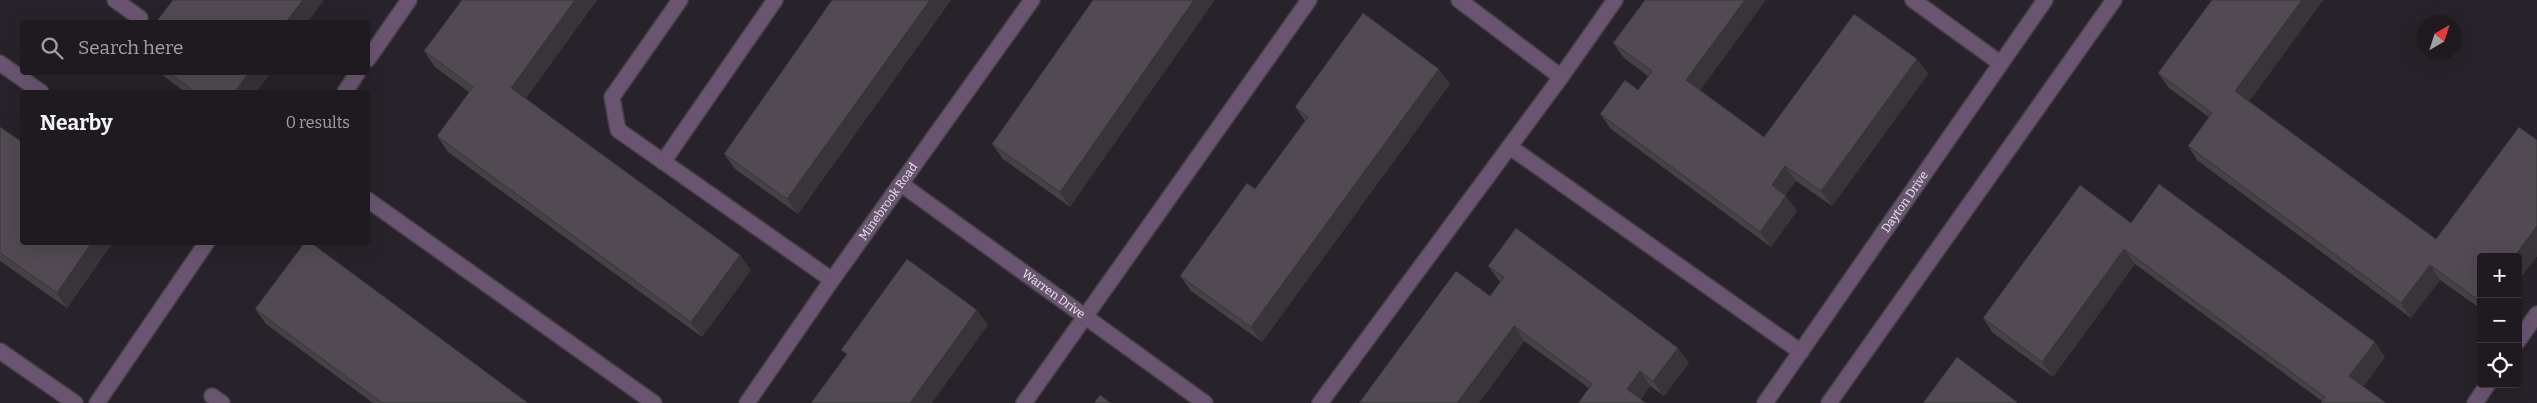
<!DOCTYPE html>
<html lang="en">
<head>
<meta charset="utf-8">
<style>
	:root { --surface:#1e1a20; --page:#2b272d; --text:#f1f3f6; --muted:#a1a1a5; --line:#3c383e }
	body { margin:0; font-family:Bitter,serif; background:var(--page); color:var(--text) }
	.controls { position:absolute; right:15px; bottom:15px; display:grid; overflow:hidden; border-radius:5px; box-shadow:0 5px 20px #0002 }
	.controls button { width:45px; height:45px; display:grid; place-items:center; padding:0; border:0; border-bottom:1px solid var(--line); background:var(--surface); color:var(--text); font:25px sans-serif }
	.compass { position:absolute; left:2417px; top:15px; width:45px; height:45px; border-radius:50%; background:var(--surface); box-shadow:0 5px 20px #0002; rotate:39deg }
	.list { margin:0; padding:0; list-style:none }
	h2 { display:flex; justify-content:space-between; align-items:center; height:65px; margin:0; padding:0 20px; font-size:21px }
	h2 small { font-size:16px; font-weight:400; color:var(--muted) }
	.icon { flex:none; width:28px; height:28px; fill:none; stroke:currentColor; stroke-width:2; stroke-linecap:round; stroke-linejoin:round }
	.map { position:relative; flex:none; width:2537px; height:403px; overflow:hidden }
	.search { position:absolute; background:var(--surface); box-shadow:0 5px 20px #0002; left:20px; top:20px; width:350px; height:55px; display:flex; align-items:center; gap:12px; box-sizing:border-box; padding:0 18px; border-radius:5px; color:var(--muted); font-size:19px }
	.panel { position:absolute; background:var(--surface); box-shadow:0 5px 20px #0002; left:20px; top:90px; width:350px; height:155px; border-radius:5px }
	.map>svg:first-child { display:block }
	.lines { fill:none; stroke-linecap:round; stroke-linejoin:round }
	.minor-casing { stroke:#443f46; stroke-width:18 }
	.minor { stroke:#6a5570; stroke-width:15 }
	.wall { fill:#464047 }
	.shaded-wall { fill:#393439 }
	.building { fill:#514a52; stroke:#393439 }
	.labels { text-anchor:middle; stroke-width:4; stroke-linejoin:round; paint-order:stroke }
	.street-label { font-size:12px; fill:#eeeaef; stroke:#28232a }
</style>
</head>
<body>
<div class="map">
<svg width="2537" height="403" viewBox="0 0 2537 403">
	<rect width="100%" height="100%" fill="#28232a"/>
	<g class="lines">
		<defs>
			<g id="minor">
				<path d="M115,0L140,18"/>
				<path d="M680,0L612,97L618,130L832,280"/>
				<path d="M1459,0L1561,77"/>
				<path d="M1913,0L2000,63"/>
				<path d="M368,59L409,0"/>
				<path d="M0,63L41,92"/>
				<path d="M345,92L358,72"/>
				<path d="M1510,147L1801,352"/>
				<path d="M663,162L775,0"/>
				<path id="s1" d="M901,184L1205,403"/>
				<path d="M368,200L654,403"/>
				<path d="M2518,341L2537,314"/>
				<path d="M0,351L75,403"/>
				<path d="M212,396L222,403"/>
				<path d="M97,403L207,242"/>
				<path id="s2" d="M747,403L832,280L1032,0"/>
				<path d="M1024,403L1309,0"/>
				<path d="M1320,403L1561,77L1615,0"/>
				<path id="s3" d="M1765,403L2045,0"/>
				<path d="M1829,403L2114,0"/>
				<path d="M2475,403L2488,384"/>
			</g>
		</defs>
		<use href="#minor" class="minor-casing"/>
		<use href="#minor" class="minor"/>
	</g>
	<path class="wall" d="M462,0H597L526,98L751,270L702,337L448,152L437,136L469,92L435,67L424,51Z
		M832,0H951L798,214L735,169L724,154Z
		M1093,0L1070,207L1003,159L992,144Z
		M2212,0H2323L2249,101L2436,239L2537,140V256L2518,281L2481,257V309L2440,280L2411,318L2198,161L2188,146L2209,117L2169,88L2158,73Z
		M1613,43L1700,90L1764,137L1917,59L1928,74L1832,206L1796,181L1785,195L1797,211L1771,247L1611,129L1600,114L1638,90L1648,76L1624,58Z
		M158,72H271L256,92H185Z
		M1450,84L1262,342L1191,291L1180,276L1255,189L1305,121L1295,107Z
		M0,127L22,242H113L67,308L0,261Z
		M2131,223L2385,357L2363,387L2322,401L2135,264L2053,377L1993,333L1983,318Z
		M1488,266L1689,363L1664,396L1650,386L1641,399L1589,388L1524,341L1479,403H1359L1490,296L1500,282Z
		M255,309L528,403H373L266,324Z"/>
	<path class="shaded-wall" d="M303,0H324L308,22H286Z
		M575,0H597L522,103L511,88Z
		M930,0H951L798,214L787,199Z
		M1194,0H1215L1070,207L1060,192Z
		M1745,0H1766L1697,95L1686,80Z
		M2302,0H2323L2246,106L2235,91Z
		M1917,59L1928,74L1832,206L1821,191Z
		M1439,69L1450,84L1262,342L1251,327Z
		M249,72H271L256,92H235Z
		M1785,166L1796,181L1782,200L1772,185Z
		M1786,196L1797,211L1771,247L1760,232Z
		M2537,226V256L2518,281V257H2514Z
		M92,242H113L67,308L57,293Z
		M2124,249L2135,264L2053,377L2042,362Z
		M740,255L751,270L702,337L691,322Z
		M2430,265L2440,280L2411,318L2401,303Z
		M977,310L988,325L932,403H910Z
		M1514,326L1524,341L1479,403H1457Z
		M2375,342L2385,357L2360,391L2349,376Z
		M1678,348L1689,363L1664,396L1653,381Z
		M1640,371L1650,386L1638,403L1627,389Z"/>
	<path class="building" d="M173,0H303L286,22H156Z
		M462,0H575L511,88L740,255L691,322L437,136L473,87L424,51Z
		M832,0H930L787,199L724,154Z
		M1093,0H1194L1060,192L992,144Z
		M1645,0H1745L1686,80L1764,137L1854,14L1917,59L1821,191L1785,166L1772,185L1786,196L1760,232L1600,114L1625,80L1638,90L1652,71L1613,43Z
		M2212,0H2302L2235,91L2436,239L2519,127L2537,140V226L2514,257H2481V302L2430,265L2401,303L2188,146L2212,113L2158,73Z
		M1363,13L1439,69L1251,327L1180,276L1247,183L1255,189L1308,117L1295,107Z
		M168,72H249L235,92H195Z
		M0,127L22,142V242H92L57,293L0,253Z
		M2159,184L2375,342L2349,376L2386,403H2321L2325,397L2124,249L2042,362L1983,318L2080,185L2131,223Z
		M1516,228L1678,348L1653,381L1640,371L1627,389L1646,403H1578L1592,384L1514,326L1457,403H1359L1456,271L1490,296L1504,277L1488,266Z
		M305,242H310L528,403H382L255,309Z
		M907,259L977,310L910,403H811L847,354L841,350Z
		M1957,357L2017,402L2016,403H1923Z
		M1100,395L1111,403H1094Z"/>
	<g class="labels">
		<g class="street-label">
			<text dy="4" stroke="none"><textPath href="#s2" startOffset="246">Minebrook Road</textPath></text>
			<text dy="4" stroke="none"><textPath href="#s3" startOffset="245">Dayton Drive</textPath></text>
			<text dy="4" stroke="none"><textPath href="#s1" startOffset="188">Warren Drive</textPath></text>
		</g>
	</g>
</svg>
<div class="controls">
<button>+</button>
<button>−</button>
<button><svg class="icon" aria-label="locate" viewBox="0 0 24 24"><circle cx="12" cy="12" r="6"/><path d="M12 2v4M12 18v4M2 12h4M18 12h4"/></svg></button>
</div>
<svg class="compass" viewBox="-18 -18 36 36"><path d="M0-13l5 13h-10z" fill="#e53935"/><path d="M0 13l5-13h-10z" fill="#a1a1a5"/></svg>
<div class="search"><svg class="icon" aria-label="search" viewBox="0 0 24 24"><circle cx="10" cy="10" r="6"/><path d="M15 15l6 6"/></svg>Search here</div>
<section class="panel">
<h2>Nearby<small>0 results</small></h2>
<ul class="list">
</ul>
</section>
</div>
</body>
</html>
